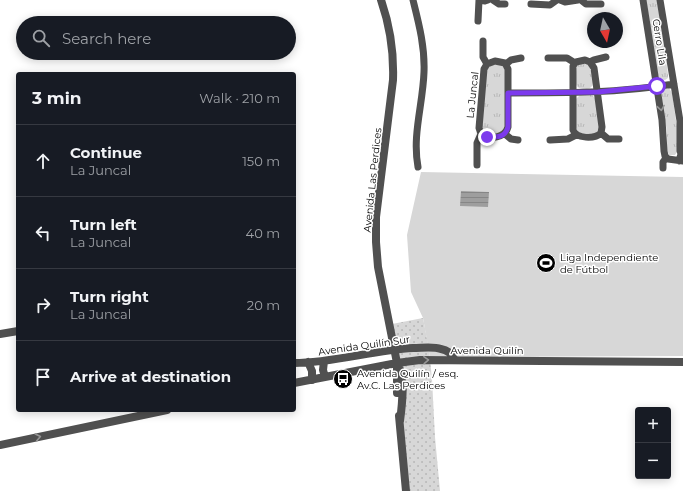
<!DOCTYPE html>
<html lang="en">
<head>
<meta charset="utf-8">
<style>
	:root { --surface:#171b24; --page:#20242c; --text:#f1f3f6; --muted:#9ea1a6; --line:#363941 }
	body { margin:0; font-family:Montserrat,sans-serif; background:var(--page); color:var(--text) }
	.controls { position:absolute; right:12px; bottom:12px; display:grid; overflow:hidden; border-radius:4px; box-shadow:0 2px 10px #0003 }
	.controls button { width:36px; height:36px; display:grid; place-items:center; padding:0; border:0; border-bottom:1px solid var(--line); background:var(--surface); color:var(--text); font:20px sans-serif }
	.compass { position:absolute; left:587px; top:12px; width:36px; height:36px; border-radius:50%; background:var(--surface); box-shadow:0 2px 10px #0003; rotate:171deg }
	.stop { position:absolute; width:12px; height:12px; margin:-9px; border:3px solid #7c3aed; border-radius:50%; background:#fff }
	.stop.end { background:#7c3aed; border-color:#fff; box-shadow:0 1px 4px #0008 }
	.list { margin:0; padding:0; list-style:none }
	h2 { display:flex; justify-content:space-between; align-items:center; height:52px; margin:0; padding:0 16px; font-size:17px }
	h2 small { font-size:13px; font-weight:400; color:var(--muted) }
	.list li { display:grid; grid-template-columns:26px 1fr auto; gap:12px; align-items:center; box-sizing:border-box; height:72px; padding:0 16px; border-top:1px solid var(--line) }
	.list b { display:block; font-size:15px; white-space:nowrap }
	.list p { margin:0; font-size:13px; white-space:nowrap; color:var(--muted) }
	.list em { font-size:13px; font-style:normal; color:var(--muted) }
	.icon { flex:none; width:22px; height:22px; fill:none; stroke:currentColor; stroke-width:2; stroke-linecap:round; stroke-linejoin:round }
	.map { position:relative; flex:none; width:683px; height:491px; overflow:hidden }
	.search { position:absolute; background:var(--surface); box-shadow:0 2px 10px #0003; left:16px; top:16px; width:280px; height:44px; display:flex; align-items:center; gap:10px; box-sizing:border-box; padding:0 14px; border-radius:22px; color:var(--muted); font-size:15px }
	.panel { position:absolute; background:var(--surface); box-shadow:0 2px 10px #0003; left:16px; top:72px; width:280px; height:340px; border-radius:4px }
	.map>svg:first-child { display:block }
	.grass { fill:url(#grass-tufts) }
	.park { fill:url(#park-dots) }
	.pitch { fill:#d7d7d7 }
	.water { fill:url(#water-rules) }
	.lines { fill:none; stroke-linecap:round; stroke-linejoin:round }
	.minor { stroke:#505050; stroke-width:7 }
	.tertiary { stroke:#505050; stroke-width:8 }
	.oneway { stroke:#969696 }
	.route { stroke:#7c3aed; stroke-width:5 }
	.labels { text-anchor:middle; stroke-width:3; stroke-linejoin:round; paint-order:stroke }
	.street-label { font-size:10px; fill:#000; stroke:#fff }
	.poi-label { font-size:10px; fill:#000; stroke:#fff; text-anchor:start }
</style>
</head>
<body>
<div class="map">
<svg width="683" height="491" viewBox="0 0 683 491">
	<defs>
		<pattern id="grass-tufts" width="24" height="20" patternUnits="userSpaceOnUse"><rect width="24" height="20" fill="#d7d7d7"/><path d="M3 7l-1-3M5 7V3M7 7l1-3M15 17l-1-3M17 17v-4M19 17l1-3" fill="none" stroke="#b7b7b7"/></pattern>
		<pattern id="park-dots" width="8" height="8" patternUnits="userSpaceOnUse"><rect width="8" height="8" fill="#d7d7d7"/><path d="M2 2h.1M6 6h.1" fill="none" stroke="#b7b7b7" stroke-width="1.8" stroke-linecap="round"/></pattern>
		<pattern id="water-rules" width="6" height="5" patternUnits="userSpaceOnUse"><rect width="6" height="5" fill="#9e9e9e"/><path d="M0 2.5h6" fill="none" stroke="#868686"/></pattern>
	</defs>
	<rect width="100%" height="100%" fill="#fff"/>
	<path class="grass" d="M646,0H657L668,74V78L665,80L660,79L658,75Z
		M587,62C590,66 595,82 592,86C589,91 577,90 576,84C575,78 576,71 577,65Z
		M501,64L505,68V128L501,134H487L483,132L481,127L487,69L491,65Z
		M669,88L672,93L678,134L677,152L675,155H669L667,150V132L661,94L662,90Z
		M580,95H592L595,98L600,129L596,133H578L576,128V99Z"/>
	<path class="park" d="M423,318L429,349L432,379L435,437L440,491H409L392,324Z"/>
	<path class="pitch" d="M421,172L683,177V356L430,357L423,318L411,292L407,235Z"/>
	<path class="water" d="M461,191L489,192L488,207L460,206Z"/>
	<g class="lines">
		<path class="minor" d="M413,0C419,24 425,47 424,72C423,104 412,135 418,167
			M480,0L485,1L488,0
			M493,0L499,4H505
			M560,0L565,2L578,0
			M581,0L586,4H601
			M643,0L662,120L664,151L665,156L668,159L683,161
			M660,0L680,121V151L681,154L679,161
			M531,4L550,5L557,0
			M478,21L479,0
			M483,41V57L487,64
			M548,58H567L575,63
			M585,60L590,62L594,68L602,127L601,133C595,139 576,139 573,130V66L576,62Z
			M495,61L505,63L508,69V127C505,138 490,140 481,134L479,128L484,69L487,64Z
			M590,62L594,60L606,57
			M506,64L511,60L521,58
			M508,93C564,93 619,93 674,84
			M601,133L608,139H619
			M505,134L511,139L518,140
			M550,140L568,139L576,135
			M477,165V143L481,134
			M663,168V162L666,158"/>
		<path class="tertiary" d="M381,0C390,26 394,52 393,80L376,217V242L378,267L397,363C406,376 402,406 400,421
			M0,334L18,331
			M324,361L323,370L325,377
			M308,362L312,371V380
			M294,363C334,363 373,350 413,348C422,348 433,346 441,349C448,350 452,354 455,360
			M294,383L397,363L420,360L683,362
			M397,393V364
			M399,416L406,491
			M0,445L167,410"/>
	</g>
	<defs><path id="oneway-chevron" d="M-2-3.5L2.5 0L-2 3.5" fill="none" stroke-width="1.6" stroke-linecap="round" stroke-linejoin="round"/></defs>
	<g class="oneway">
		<use href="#oneway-chevron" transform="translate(661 108) rotate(81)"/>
		<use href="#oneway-chevron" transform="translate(426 360) rotate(-3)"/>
		<use href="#oneway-chevron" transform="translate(38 437) rotate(-12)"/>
	</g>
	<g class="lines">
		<path class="route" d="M487,137C497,137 505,138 508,127V93L598,92L657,86"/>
	</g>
	<defs>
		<symbol id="stadium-disc" viewBox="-11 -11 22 22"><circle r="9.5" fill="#000" stroke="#fff"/><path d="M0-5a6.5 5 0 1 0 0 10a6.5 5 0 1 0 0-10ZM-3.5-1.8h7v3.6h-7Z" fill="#fff"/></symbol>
		<symbol id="bus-disc" viewBox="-11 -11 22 22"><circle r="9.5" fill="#000" stroke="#fff"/><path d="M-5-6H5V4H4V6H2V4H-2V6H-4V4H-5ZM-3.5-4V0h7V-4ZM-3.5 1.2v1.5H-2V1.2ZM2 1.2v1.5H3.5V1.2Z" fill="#fff"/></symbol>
	</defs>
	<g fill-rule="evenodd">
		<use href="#stadium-disc" x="535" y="252" width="22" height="22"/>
		<use href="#bus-disc" x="332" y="368" width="22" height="22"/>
	</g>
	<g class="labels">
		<g class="street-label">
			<text transform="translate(660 42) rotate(81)" y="4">Cerro Lila</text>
			<text transform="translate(472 95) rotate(-84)" y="4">La Juncal</text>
			<text transform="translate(372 180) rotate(-84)" y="4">Avenida Las Perdices</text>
			<text transform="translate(364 345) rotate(-8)" y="4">Avenida Quilín Sur</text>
			<text x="487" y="354">Avenida Quilín</text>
		</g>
		<g class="poi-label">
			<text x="560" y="261">Liga Independiente<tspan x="560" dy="12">de Fútbol</tspan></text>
			<text x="357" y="377">Avenida Quilín / esq.<tspan x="357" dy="12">Av.C. Las Perdices</tspan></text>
		</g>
	</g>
</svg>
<div class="controls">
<button>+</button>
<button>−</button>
</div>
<svg class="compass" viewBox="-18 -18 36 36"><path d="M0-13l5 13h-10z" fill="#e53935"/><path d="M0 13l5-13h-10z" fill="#9ea1a6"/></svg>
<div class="stop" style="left:657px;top:86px"></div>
<div class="stop end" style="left:487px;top:137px"></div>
<div class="search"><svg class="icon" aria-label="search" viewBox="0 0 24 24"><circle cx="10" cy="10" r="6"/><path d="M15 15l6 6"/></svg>Search here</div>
<section class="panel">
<h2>3 min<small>Walk · 210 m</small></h2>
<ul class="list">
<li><svg class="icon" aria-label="ahead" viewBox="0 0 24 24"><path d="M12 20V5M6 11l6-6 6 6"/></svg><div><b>Continue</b><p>La Juncal</p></div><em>150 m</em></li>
<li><svg class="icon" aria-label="left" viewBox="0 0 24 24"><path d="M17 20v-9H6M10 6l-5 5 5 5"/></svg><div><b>Turn left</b><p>La Juncal</p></div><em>40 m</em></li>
<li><svg class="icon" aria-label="right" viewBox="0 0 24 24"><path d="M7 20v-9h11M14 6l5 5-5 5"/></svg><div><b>Turn right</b><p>La Juncal</p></div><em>20 m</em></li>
<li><svg class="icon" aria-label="arrive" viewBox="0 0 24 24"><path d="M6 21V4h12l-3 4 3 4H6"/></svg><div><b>Arrive at destination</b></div></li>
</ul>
</section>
</div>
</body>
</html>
